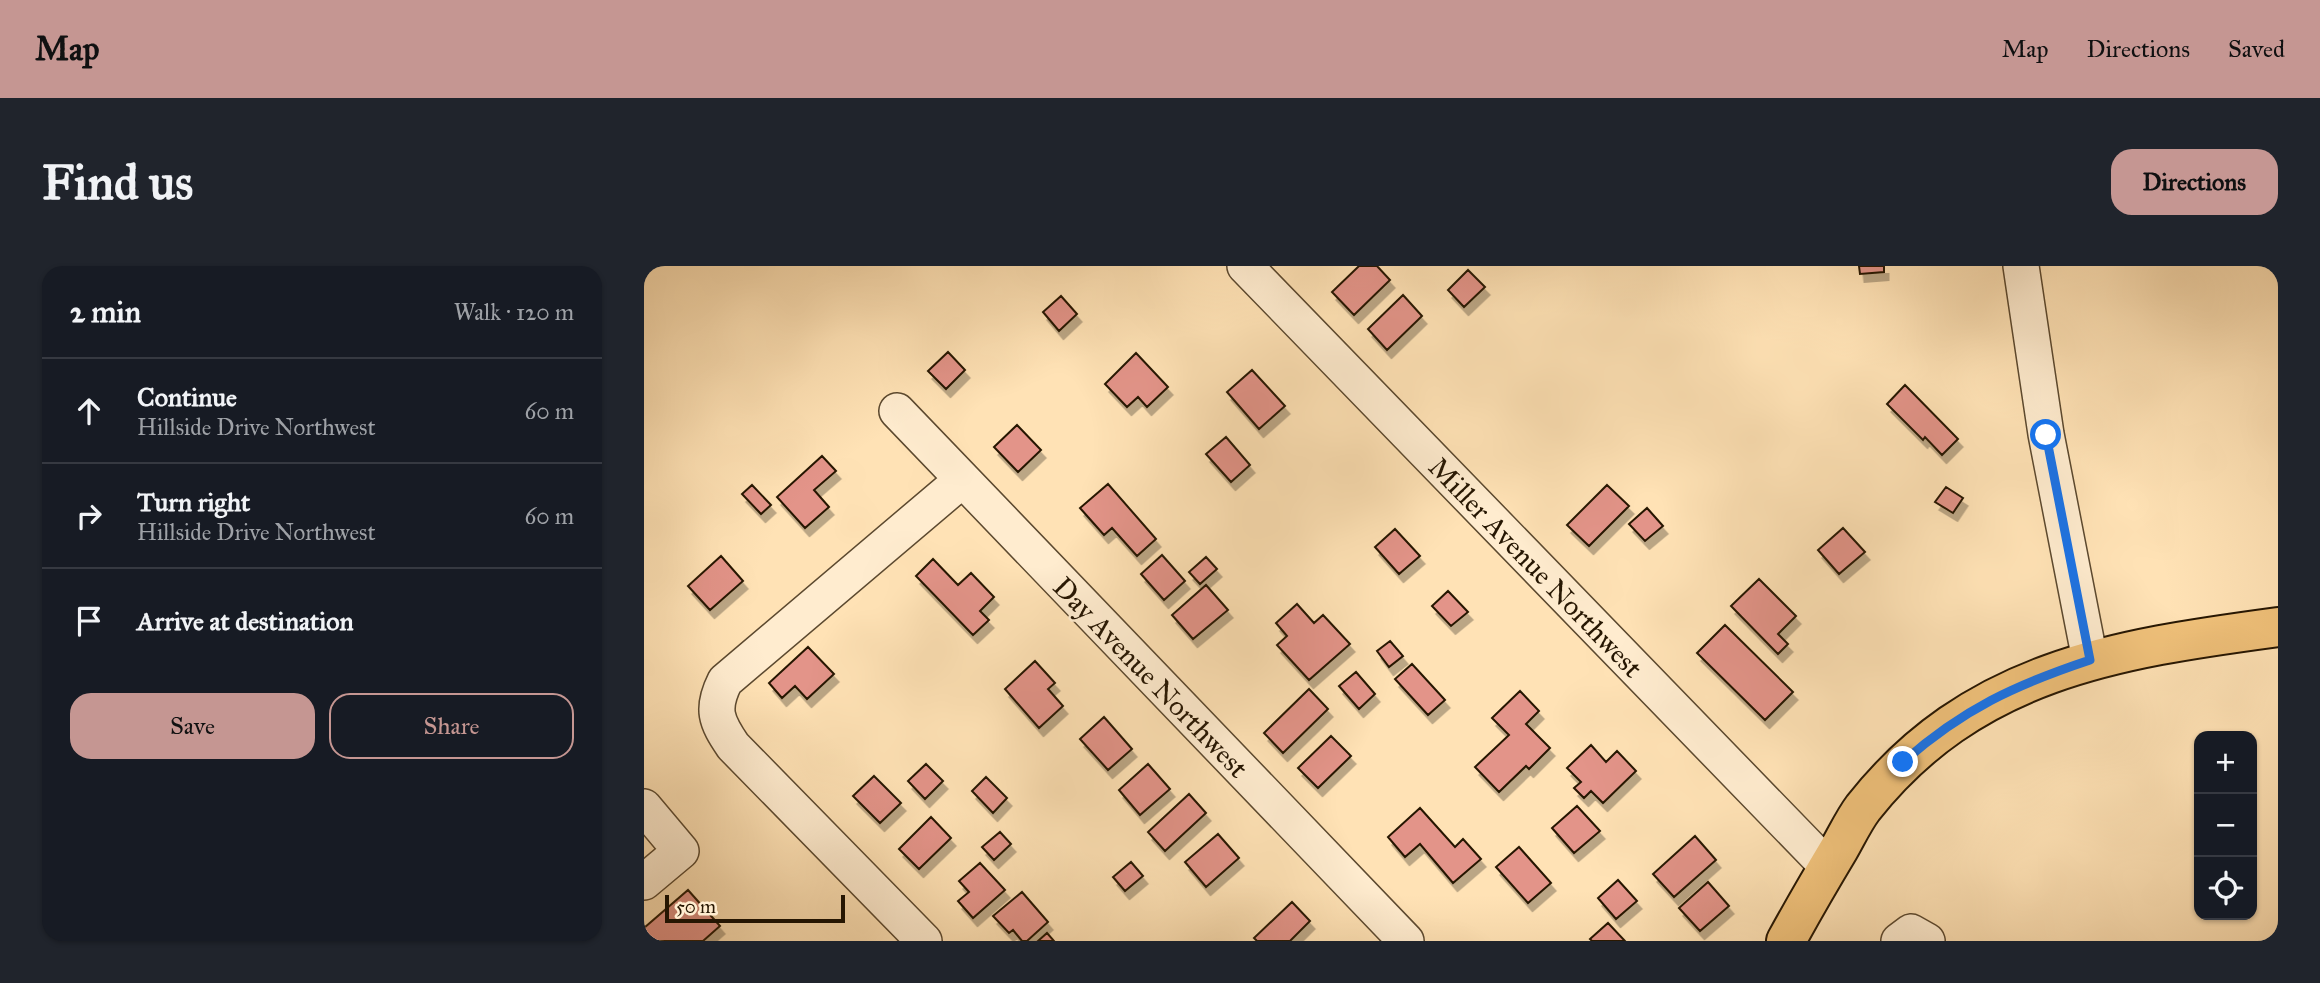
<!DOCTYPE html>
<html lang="en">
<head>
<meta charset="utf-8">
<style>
	:root { --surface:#171b24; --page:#20242c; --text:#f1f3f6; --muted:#9ea1a6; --line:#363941; --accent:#c59692 }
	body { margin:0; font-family:"IM FELL Great Primer",serif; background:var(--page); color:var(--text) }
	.controls { position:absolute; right:21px; bottom:21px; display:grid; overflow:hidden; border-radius:14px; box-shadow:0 2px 5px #0004 }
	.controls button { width:63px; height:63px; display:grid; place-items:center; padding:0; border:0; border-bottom:2px solid var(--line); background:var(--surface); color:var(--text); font:35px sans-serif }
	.scale { position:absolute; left:21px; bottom:18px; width:180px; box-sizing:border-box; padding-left:7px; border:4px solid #261602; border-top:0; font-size:19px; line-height:24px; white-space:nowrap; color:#261602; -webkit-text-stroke:5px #ffeccf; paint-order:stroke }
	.stop { position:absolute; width:21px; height:21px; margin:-16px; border:5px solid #1a73e8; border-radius:50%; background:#fff }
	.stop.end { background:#1a73e8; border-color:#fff; box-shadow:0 2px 7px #0008 }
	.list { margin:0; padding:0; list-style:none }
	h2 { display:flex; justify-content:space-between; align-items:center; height:91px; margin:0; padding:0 28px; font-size:30px }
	h2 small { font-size:23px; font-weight:400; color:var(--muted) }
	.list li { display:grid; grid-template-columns:46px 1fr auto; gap:21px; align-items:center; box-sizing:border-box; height:105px; padding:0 28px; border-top:2px solid var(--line) }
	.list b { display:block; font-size:26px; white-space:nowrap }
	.list p { margin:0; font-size:23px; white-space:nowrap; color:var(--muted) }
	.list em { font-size:23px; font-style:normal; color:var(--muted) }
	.actions { display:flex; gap:14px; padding:21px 28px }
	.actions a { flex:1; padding:16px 0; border:2px solid var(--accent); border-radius:21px; text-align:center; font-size:24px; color:var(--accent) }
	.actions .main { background:var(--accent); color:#111 }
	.icon { flex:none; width:38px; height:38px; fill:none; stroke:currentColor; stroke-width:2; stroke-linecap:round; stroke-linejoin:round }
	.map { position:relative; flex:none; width:1634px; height:675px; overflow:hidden; border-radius:21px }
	header { display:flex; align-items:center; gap:42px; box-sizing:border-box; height:98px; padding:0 35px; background:var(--accent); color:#111 }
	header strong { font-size:33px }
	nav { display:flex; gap:38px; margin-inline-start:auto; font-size:24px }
	.intro { display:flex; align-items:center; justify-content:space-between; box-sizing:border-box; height:168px; padding:0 42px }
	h1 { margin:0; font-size:49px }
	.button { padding:18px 32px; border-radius:21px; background:var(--accent); color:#111; font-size:24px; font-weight:700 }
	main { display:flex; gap:42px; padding:0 42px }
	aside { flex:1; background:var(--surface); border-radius:21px; box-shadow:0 2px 5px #0004 }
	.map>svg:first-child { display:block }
	.building { fill:#e39489; stroke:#261602; stroke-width:2; filter:url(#shadow) }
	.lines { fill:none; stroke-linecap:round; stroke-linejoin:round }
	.minor-casing { stroke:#5c492f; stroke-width:38 }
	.major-casing { stroke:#261602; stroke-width:42 }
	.minor { stroke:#ffeccf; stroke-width:35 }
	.major { stroke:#f0c17a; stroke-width:38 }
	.route { stroke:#1a73e8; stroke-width:9 }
	.labels { text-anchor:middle; stroke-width:5; stroke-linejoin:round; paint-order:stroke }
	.street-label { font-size:28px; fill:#261602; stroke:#ffeccf }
</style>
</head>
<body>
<header>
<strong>Map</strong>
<nav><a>Map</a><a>Directions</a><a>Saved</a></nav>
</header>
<div class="intro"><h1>Find us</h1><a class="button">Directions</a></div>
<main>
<aside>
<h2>2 min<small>Walk · 120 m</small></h2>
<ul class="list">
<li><svg class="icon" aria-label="ahead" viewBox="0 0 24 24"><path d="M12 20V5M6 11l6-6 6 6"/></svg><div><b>Continue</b><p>Hillside Drive Northwest</p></div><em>60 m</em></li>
<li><svg class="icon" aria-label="right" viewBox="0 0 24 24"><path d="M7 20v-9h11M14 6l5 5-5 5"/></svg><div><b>Turn right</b><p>Hillside Drive Northwest</p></div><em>60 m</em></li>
<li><svg class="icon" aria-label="arrive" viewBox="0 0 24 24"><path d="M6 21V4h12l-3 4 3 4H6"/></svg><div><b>Arrive at destination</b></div></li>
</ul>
<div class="actions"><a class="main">Save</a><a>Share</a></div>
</aside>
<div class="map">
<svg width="1634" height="675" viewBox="0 0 1634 675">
	<defs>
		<filter id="shadow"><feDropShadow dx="4.5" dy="8" stdDeviation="0" flood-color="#0004"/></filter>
	</defs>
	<rect width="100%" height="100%" fill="#ffe2b5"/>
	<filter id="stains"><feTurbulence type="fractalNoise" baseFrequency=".00286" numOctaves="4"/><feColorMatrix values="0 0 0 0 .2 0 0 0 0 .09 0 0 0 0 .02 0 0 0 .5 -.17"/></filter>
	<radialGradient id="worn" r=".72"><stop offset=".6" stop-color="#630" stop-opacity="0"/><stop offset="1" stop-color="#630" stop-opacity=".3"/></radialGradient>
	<path class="building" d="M715,0H733L746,14L710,49L688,26Z
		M1215,0H1240V6L1216,8Z
		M824,4L841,21L820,41L804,24Z
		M759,29L778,50L743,84L724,63Z
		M417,30L433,48L415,65L399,46Z
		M304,86L321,104L302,123L284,105Z
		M492,87L524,121L503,141L494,131L483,141L461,118Z
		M608,104L641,140L615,163L583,126Z
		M1261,119L1314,173L1298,189L1281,171L1279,174L1243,138Z
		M373,159L397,184L374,206L350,181Z
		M582,171L606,199L587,216L562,188Z
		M178,190L192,205L170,224L185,241L161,262L133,231Z
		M464,218L512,273L493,290L468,262L460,269L436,242Z
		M108,219L127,239L117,248L98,228Z
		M963,219L985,240L945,280L923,259Z
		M1302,221L1319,232L1309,247L1291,236Z
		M1003,242L1019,260L1001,275L985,258Z
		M1199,262L1221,286L1195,308L1174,284Z
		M751,263L776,290L755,308L731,281Z
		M518,289L541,315L520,334L497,308Z
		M77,290L99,315L66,344L44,320Z
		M562,291L573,303L556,318L545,306Z
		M289,293L314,319L327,307L350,331L336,345L345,354L329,369L272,310Z
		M1115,313L1152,350L1134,368L1144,378L1134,388L1087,340Z
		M562,319L584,344L549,373L528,349Z
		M804,325L824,346L807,360L788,340Z
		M653,338L670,357L679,349L706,378L665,414L633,379L643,370L632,357Z
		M1081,359L1149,426L1121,454L1053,387Z
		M746,375L759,390L745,401L733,385Z
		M164,381L190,408L163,433L151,420L138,432L125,417Z
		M391,395L411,417L404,423L419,440L395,462L361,423Z
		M768,398L801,434L784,449L751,413Z
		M712,406L731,428L715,443L695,420Z
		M665,423L684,443L639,487L620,467Z
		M876,425L895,445L882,458L906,482L885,503L882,500L855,526L831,501L865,469L848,452Z
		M460,451L488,483L464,504L436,473Z
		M687,470L707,490L674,522L654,502Z
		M947,479L962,496L973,485L992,505L959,537L947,525L940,532L930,522L937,516L923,502Z
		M282,498L299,515L281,533L264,515Z
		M504,498L526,523L496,549L475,524Z
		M230,510L257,537L236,557L209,530Z
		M342,511L363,532L349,547L328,525Z
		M545,528L562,547L521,585L504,566Z
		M933,540L956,565L930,587L908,562Z
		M776,542L811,581L819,573L837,593L809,617L776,578L761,591L744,571Z
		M287,551L307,572L275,603L255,583Z
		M356,566L367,578L350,594L338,581Z
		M574,568L595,592L562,621L541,596Z
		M1051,570L1072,594L1030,631L1009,608Z
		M875,581L907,617L884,637L852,601Z
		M487,596L499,610L481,625L469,611Z
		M336,597L361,624L329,652L314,635L325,626L315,615Z
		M974,614L993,635L972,653L954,632Z
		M1064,616L1085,640L1056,665L1035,642Z
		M44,624L76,660L59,675H0V662Z
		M378,626L404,656L383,675H378L369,664L365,667L349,650Z
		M648,636L666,655L646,675H613L610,672Z
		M964,657L981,675H948L946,673Z
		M403,667L410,675H394Z"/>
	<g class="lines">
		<defs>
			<path id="minor" d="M601,0L1184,601
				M1377,0L1402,168L1446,394
				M253,145L762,675
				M0,541L37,585L0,616
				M280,675L89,480C72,455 67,443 81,415L318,214
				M1255,675L1267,666L1283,675"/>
			<path id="major" d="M1142,675C1159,644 1177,613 1195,583C1203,569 1210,554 1219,542C1328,404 1471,383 1634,361"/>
		</defs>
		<use href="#minor" class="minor-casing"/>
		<use href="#major" class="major-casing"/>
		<use href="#minor" class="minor"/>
		<use href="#major" class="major"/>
	</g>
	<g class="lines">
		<path class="route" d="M1259,496C1319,443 1371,419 1446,394L1402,169"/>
	</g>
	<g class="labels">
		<g class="street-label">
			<text transform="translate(892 301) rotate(46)" y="10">Miller Avenue Northwest</text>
			<text transform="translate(507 411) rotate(46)" y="10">Day Avenue Northwest</text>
		</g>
	</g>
	<rect width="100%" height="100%" filter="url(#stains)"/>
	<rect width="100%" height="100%" fill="url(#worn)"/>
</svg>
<div class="controls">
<button>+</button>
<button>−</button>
<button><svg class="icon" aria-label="locate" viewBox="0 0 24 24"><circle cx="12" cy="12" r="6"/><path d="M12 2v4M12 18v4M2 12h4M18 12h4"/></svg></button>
</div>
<div class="scale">50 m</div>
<div class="stop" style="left:1402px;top:169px"></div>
<div class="stop end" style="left:1259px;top:496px"></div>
</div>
</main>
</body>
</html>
